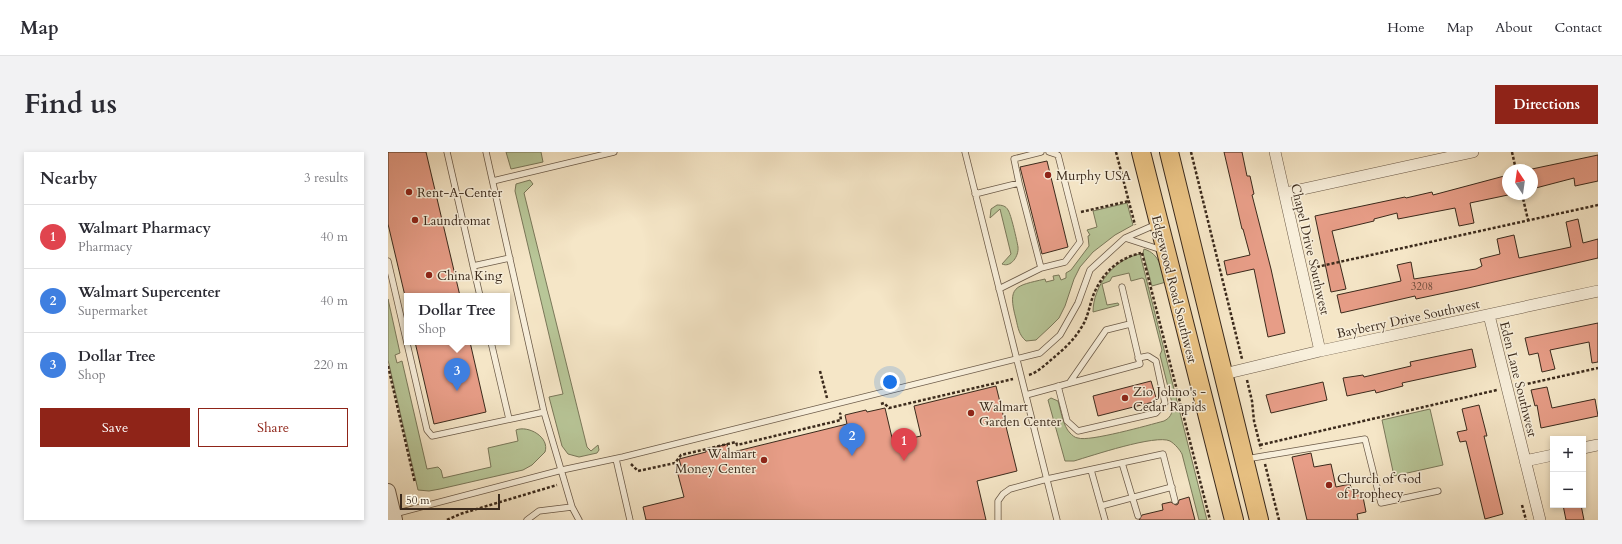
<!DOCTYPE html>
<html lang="en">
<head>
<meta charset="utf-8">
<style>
	:root { --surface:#fff; --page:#f2f2f3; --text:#2b2b33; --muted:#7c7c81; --line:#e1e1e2; --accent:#8f2418 }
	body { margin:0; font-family:Cardo,serif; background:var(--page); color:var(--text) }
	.controls { position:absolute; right:12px; bottom:12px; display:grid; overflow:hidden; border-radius:0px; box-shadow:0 2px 6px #0003 }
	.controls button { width:36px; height:36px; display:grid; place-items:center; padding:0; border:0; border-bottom:1px solid var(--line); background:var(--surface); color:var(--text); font:20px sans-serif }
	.compass { position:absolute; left:1114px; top:12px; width:36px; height:36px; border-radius:50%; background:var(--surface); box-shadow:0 2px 6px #0003; rotate:347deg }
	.scale { position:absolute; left:12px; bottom:10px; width:100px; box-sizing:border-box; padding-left:4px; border:2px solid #3b2a1c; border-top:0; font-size:11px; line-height:14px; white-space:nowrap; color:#3b2a1c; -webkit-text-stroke:3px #f8efdb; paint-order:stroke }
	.you { position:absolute; left:502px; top:230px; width:14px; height:14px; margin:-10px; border:3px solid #fff; border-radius:50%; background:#1a73e8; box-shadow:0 0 0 6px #1a73e833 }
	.badge { display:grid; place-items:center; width:26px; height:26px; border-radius:50%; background:var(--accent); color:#fff; font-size:13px; font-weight:700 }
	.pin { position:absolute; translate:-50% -33px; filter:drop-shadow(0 1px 2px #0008) }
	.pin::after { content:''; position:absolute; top:21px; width:14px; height:12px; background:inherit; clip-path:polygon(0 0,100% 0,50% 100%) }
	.popup { position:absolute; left:16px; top:141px; width:106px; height:52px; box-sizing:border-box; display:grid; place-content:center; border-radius:0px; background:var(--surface); filter:drop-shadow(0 1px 3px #0005); font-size:13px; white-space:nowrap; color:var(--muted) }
	.popup b { font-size:15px; color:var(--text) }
	.popup::after { content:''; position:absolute; left:50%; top:100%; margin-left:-8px; border:8px solid transparent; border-top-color:var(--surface) }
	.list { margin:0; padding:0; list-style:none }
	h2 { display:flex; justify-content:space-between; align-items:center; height:52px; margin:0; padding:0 16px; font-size:17px }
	h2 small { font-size:13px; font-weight:400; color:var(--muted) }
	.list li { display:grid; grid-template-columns:26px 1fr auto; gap:12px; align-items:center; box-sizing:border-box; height:64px; padding:0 16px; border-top:1px solid var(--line) }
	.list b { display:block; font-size:15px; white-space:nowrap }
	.list p { margin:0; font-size:13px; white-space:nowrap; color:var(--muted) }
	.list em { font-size:13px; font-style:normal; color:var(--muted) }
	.actions { display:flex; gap:8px; padding:12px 16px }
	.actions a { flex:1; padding:9px 0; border:1px solid var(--accent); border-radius:0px; text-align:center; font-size:14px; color:var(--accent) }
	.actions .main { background:var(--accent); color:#fff }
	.map { position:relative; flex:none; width:1210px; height:368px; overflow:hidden; border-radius:0px }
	header { display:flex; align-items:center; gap:24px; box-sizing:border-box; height:56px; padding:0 20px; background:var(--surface); border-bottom:1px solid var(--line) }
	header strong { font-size:19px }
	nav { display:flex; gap:22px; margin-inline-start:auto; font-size:14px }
	.intro { display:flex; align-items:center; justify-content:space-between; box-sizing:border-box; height:96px; padding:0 24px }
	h1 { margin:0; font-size:28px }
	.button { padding:10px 18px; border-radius:0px; background:var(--accent); color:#fff; font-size:14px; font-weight:700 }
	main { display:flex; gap:24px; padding:0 24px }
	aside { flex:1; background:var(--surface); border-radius:0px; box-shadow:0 2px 6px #0003 }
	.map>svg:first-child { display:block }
	.green { fill:#b8c698; stroke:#7a785a }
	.building { fill:#e79d87; stroke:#3b2a1c }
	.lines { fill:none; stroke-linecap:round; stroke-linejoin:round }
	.service-casing { stroke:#6a5947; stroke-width:7 }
	.minor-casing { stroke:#6a5947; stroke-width:12 }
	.tertiary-casing { stroke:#6a5947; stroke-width:16 }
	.primary-casing { stroke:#3b2a1c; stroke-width:20 }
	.path { stroke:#3b2a1c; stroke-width:2.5; stroke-dasharray:3 2; stroke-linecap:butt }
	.service { stroke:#f8efdb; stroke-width:5.5 }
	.minor { stroke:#f8efdb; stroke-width:11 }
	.tertiary { stroke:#f8efdb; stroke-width:14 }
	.primary { stroke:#eac384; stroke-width:18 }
	.poi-dot { fill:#8f2418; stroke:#f8efdb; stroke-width:1.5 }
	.labels { text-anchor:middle; stroke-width:3; stroke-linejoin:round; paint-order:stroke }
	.number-label { font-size:11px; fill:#664737 }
	.poi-label { font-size:13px; fill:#3b2a1c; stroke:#f8efdb; text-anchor:start }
	.street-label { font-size:13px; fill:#3b2a1c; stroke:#f8efdb }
</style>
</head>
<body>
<header>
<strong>Map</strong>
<nav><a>Home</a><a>Map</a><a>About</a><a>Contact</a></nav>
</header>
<div class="intro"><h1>Find us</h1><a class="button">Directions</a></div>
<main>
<aside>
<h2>Nearby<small>3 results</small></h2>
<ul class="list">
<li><span class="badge" style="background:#e0444e">1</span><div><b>Walmart Pharmacy</b><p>Pharmacy</p></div><em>40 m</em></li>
<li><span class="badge" style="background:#3f7fe0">2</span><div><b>Walmart Supercenter</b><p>Supermarket</p></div><em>40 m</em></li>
<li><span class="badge" style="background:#3f7fe0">3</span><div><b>Dollar Tree</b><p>Shop</p></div><em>220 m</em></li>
</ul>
<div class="actions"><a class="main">Save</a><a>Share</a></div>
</aside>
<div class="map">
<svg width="1210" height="368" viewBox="0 0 1210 368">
	<rect width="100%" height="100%" fill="#f5e6c7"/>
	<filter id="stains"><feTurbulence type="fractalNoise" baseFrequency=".005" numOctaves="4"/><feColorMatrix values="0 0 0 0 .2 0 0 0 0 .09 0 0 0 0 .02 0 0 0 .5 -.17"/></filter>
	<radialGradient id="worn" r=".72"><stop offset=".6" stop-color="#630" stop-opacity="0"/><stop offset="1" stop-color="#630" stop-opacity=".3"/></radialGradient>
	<path class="green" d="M118,0H153L155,10L123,17Z
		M142,28L145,32L136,41L199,295L203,299L210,293L211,298L209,301L191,305L180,302L174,294L161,245L175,242L127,39L128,32Z
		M739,51L745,73L727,83L705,100L692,115L686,127L677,154L671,166L663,174L648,188L638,189C631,183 630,176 628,167C619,134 627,134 657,127L658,130L666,128L665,124L671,123L673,128L678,126V121L683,118L701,94L700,84L702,83L699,78L709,75L705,59Z
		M609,53C614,53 618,54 620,58C623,62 629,89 630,95C631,104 623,116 614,112L623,102L612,57L602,66L603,57Z
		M756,97C772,102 773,116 778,130L764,134L755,101Z
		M752,102L819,368H811L794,302C792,298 787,292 782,289C768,282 703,304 686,309H677L660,248L663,246L670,249C673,259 675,274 682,281C684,283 687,286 690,286C701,290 761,273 776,269C782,266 784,262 785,255L772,203L774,198L756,127L754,126L743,129L741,121L724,125L722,129L714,132L719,153L730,151L731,153L705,160C705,134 726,107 752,102Z
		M0,147L12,201L7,203L9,211L14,209L39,317L50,315L53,318L55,326L103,315L100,296L130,289L128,278C140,273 162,285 157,300L144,313L135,318L52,337L41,339L30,338L0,208Z
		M1042,257L1055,313L1006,324L994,268Z"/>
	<path class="building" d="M0,0H38L72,144H17L0,72Z
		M836,0H854L859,24H862L866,42L864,43L883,117L897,181L880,185L866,117L839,123L836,109L862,103L855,77H854Z
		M1210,3V29L1187,34L1186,26L1144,37V17Z
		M659,9L680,95L654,102L632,15Z
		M1120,23V43L1082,51L1086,71L1071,74L1067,56L1010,67L1009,61L986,67V69L944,79L958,137L943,140L927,64L1017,45L1018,46L1044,40L1045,43Z
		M1190,67L1195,91L1210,87V106L1080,136L1028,147L1027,144L953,161L949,143L1013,129L1009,113L1023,110L1026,127L1088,117L1094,114L1092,107L1112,102L1109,87L1126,83L1131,106L1183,95L1178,70Z
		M1210,171V210L1204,211L1201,190L1162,198L1167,217L1154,220L1150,201L1141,203L1137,186Z
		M27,190H82L98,260L46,272Z
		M1084,197L1088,215L1014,231L1015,234L988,241L987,238L959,244L955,226L975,223L976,225L1023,214L1022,210Z
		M763,229L769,249L710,264L705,244Z
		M935,230L939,248L883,261L878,243Z
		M608,234L629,319L589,329L598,368H258L255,355L296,345L288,315L293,314L291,307L318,300V298L339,292L341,301L459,272L457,263L478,258L479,260L497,256L505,290L533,284L526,254Z
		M1159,235L1164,256L1207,247L1210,264L1153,276L1149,253L1147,254L1143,238Z
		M1091,253L1099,284H1096L1115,362L1097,367L1078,289L1072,290L1069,280L1079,278L1074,257Z
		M923,301L926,315L943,312L948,335L962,332L965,342L974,340L978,360L969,362L970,368H919L904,305Z
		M801,345L807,368H751L754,363L775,358L774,352L783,350L788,353L790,352L791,348Z
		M1175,353H1193L1196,368H1178Z"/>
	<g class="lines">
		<defs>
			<path id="service" d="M59,0L92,144
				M98,0L156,260L184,355L191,368
				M577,0L669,368
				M105,29L226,0
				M631,31L626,7L653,0
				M587,42L631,31L653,116L611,137
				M737,86L774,98
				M0,109L39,278L44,284L156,260
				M85,114L122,106
				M653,116L677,110L692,90L670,3L661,0
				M103,190L121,267
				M682,230L718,178L742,172
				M670,234L679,269L690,279L768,261L777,251L768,209L760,204L750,206
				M638,243L752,212L734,135
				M228,307L242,368
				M858,307L977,287L993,351L1050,339
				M734,311L750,364
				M703,318L717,368
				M713,354L784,335
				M6,362L174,318L235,305L652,201L672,183L690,151L702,118L737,86L769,72
				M139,368L151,359L184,355
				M610,368V349L615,342L622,337L659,327L775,302L787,349"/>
			<path id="minor" d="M887,0L932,199
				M897,41L1085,0
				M1101,163L1152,368
				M836,222L932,199L1210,139
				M1195,296L1210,293
				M1137,309L1165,303"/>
			<path id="tertiary" d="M0,339L7,368"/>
			<path id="primary" d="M753,0L846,368
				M781,0L871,368"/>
		</defs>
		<use href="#service" class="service-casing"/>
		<use href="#minor" class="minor-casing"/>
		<use href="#tertiary" class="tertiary-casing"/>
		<use href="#primary" class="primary-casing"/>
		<path class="path" d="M728,0L747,73
			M803,0L854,207
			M1124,0L1128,18
			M1134,42L1140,68
			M693,60L741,49
			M754,101L822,368
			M924,116L1210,53
			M0,214L27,331
			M432,219L439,246
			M641,223C650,220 657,213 664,207C675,198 686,188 693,176C700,166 701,155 705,144C714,121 730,106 753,101
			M859,228L864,249L866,269L873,297
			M1130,234L1210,216
			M493,252L496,251L501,256L625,227
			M872,293L1109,238
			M243,312L250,319L287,311L293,303L348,290L349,293L453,268L452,262L453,261
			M877,312L891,368
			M1134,353L1138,368
			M59,368L72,362L169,333"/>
		<use href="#service" class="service"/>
		<use href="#minor" class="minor"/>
		<use href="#tertiary" class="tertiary"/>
		<use href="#primary" class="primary"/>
	</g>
	<g class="poi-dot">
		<circle cx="660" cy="23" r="4"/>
		<circle cx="21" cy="40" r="4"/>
		<circle cx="27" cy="68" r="4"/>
		<circle cx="41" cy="123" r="4"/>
		<circle cx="737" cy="246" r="4"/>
		<circle cx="583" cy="261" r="4"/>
		<circle cx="376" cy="308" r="4"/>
		<circle cx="941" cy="333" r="4"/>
	</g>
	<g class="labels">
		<g class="number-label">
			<text x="1034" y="138">3208</text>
		</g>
		<g class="poi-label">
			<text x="668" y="28">Murphy USA</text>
			<text x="29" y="45">Rent-A-Center</text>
			<text x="35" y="73">Laundromat</text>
			<text x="49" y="128">China King</text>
			<text x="745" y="244">Zio Johno's -<tspan x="745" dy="15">Cedar Rapids</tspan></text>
			<text x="591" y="259">Walmart<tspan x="591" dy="15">Garden Center</tspan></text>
			<text x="368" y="306" text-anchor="end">Walmart<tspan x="368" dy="15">Money Center</tspan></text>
			<text x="949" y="331">Church of God<tspan x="949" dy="15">of Prophecy</tspan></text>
		</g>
		<g class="street-label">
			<text transform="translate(923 97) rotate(77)" y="5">Chapel Drive Southwest</text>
			<text transform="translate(787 137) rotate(76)" y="5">Edgewood Road Southwest</text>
			<text transform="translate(1020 166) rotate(-12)" y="5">Bayberry Drive Southwest</text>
			<text transform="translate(1131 227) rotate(76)" y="5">Eden Lane Southwest</text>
		</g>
	</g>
	<rect width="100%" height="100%" filter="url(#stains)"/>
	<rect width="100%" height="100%" fill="url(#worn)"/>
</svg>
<div class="controls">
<button>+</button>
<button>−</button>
</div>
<svg class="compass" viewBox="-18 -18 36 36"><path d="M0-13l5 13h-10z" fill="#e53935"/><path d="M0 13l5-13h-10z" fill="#7c7c81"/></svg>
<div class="scale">50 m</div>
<div class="you"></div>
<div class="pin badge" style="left:516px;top:309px;background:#e0444e">1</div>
<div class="pin badge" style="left:464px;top:304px;background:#3f7fe0">2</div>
<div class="pin badge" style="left:69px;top:239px;background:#3f7fe0">3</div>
<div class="popup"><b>Dollar Tree</b>Shop</div>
</div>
</main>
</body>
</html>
